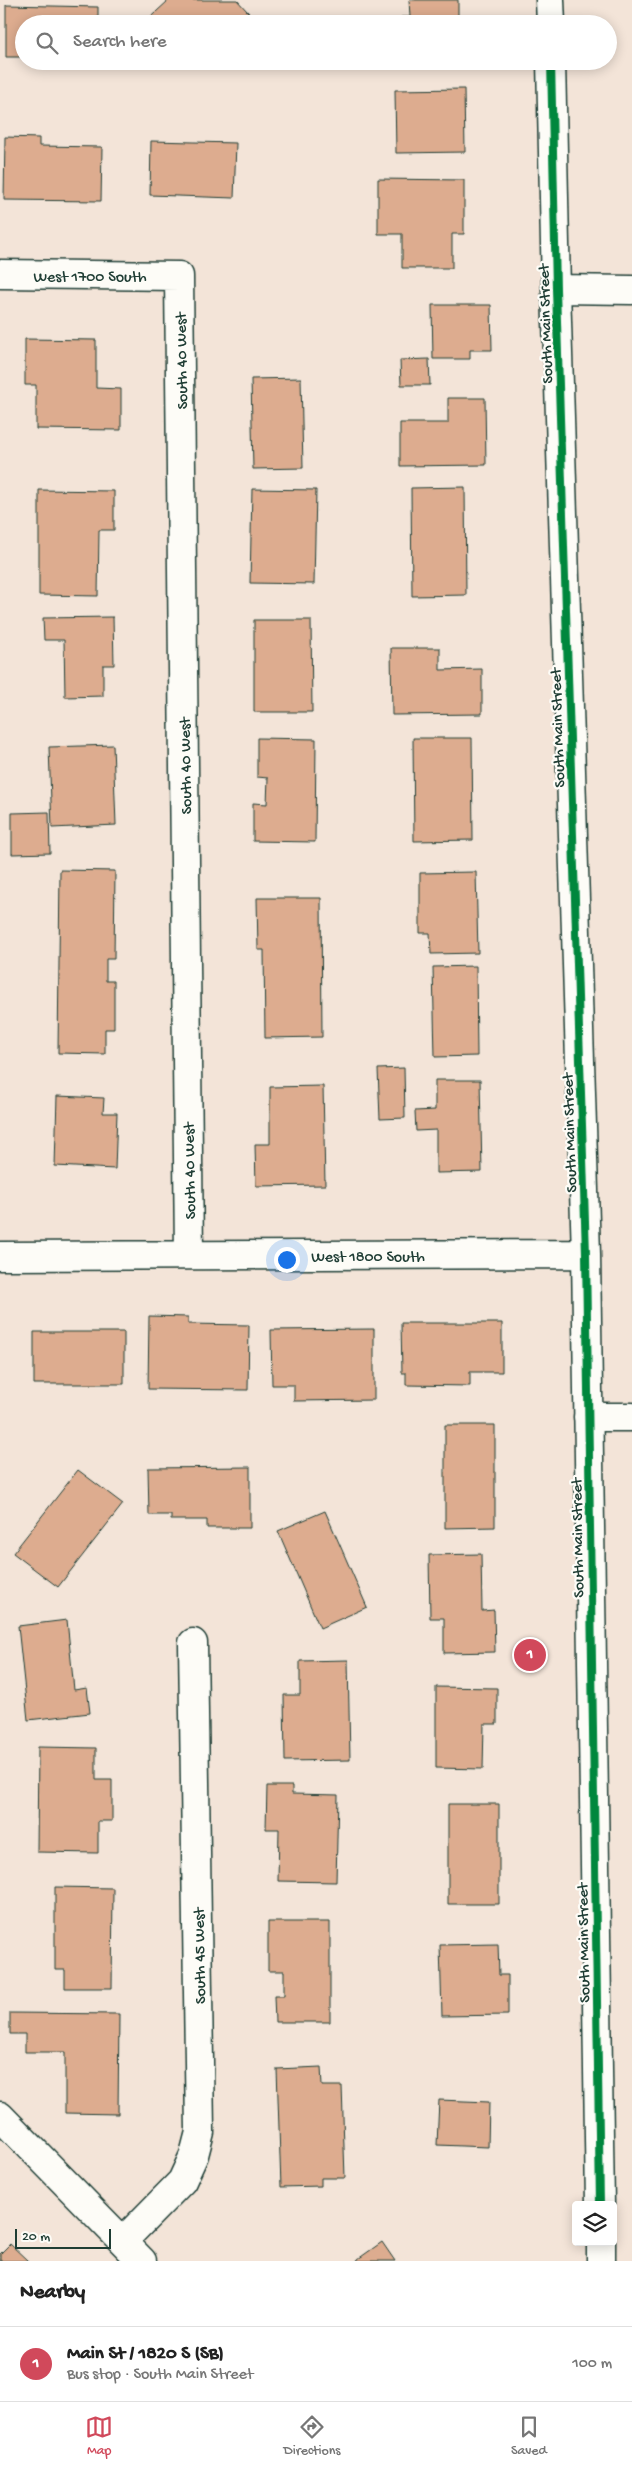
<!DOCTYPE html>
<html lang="en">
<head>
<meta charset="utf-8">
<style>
	:root { --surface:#fff; --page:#f6f6f6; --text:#222; --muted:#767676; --line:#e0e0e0; --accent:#d1495b }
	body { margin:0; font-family:"Gochi Hand",sans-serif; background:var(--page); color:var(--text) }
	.controls { position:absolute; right:15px; bottom:15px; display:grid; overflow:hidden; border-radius:5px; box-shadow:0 2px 12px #0003 }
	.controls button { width:45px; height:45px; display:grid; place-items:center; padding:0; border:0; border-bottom:1px solid var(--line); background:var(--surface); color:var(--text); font:25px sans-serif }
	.scale { position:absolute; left:15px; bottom:12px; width:96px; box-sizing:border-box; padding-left:5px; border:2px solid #1f3d34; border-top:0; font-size:14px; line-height:18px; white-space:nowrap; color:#1f3d34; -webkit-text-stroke:4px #fdfcf7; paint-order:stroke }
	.you { position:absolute; left:286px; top:1259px; width:18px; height:18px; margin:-12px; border:4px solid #fff; border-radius:50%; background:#1a73e8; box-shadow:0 0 0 8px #1a73e833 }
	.badge { display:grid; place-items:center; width:32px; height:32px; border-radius:50%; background:var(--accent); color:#fff; font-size:16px; font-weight:700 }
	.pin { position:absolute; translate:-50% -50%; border:2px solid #fff; box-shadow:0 1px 5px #0006 }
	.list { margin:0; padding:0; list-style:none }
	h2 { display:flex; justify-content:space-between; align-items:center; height:65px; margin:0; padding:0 20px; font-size:21px }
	h2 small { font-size:16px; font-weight:400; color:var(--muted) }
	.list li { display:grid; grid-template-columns:32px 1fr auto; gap:15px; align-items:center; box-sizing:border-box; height:75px; padding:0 20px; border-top:1px solid var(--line) }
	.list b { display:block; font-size:19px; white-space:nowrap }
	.list p { margin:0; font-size:16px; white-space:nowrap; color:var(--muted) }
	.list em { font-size:16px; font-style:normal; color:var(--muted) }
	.icon { flex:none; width:28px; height:28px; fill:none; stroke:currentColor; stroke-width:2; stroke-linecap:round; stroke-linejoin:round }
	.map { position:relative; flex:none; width:632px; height:2261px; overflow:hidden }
	.search { position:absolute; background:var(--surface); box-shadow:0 2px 12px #0003; left:15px; right:15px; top:15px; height:55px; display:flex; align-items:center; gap:12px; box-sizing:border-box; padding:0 18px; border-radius:28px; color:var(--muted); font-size:19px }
	.sheet { height:140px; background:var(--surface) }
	nav { display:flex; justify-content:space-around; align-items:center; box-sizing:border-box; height:70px; border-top:1px solid var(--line); background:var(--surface); font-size:14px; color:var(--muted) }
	nav a { display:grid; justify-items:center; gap:2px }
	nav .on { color:var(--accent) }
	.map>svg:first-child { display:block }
	.building { fill:#ddac8f; stroke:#1f3d34 }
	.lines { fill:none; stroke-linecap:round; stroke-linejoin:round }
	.minor-casing { stroke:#1f3d34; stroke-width:31 }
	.minor { stroke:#fdfcf7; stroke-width:28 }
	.cycleway-casing { stroke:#fdfcf7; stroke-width:11 }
	.cycleway { stroke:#00873e; stroke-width:8 }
	.labels { text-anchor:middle; stroke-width:4.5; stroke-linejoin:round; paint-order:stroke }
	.street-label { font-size:16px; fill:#1f3d34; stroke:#fdfcf7 }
</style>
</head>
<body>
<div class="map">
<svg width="632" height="2261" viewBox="0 0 632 2261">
	<rect width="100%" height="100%" fill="#f3e4d8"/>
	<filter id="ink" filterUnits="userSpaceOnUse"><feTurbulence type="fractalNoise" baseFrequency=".02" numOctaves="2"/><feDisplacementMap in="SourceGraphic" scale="10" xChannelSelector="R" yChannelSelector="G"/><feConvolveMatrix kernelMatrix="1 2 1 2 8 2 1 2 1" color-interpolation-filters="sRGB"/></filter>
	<g filter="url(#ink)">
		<path class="building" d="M169,0H237L257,22L255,24H143Z
			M409,0H458V24H401V17H410Z
			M6,5L98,7V24H24V57H6Z
			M411,61H459V63L411,64Z
			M464,89L465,152L396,153L395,90Z
			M5,137L39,138V146L102,147L101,201L4,200Z
			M151,141L236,143L234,198L150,195Z
			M378,179L464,180V234H452V268H402V234H378Z
			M432,305H491L492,350H470V359H433Z
			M25,339L96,340V388L121,389V430L36,429V385H25Z
			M429,359L430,385H401L400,360Z
			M301,378L303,468L253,469L251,379Z
			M448,398H485L486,465L400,466V423H448Z
			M465,487L466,595L412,596L411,488Z
			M252,489L316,490L314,584L250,583Z
			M39,490L114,491V530H99L98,596L39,595Z
			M113,617L114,665H103V696L65,697L64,640H44L43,618Z
			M254,620H311L312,712H254Z
			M391,648H440V670L482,669V714L392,715Z
			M257,738L316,739L315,842L253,841V803L267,804L268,778L257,777Z
			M413,738H472L473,840L414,841Z
			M113,745L116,825L52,828L49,747Z
			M49,812L50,853L12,854V813Z
			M60,870L115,871L114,959H106V981H114V1029H105V1054L58,1053Z
			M476,872L478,953L431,954L430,933H420V873Z
			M257,898H321L322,1037L265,1038L264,950H258Z
			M476,966L477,1056L435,1057L433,967Z
			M404,1068L405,1118L380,1119L378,1069Z
			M435,1080H480L482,1172L436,1173V1130L416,1131L415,1111L435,1110Z
			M323,1086L325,1185L256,1186L255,1144H270V1087Z
			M57,1096L104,1098L103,1113H117L115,1169L55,1166Z
			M149,1316L188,1317V1324L249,1325L248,1390L148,1389Z
			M401,1323H502V1372H470V1386L406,1385V1373H402Z
			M374,1329V1400L294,1401V1385H272L271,1330Z
			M34,1332H124V1384H34Z
			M445,1425H495V1527L445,1528Z
			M250,1467V1528H207V1520H171V1515H149L148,1468Z
			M78,1470L123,1504L58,1587L13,1553Z
			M325,1511L367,1607L320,1628L278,1531Z
			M481,1554L482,1611L494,1610L495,1652L444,1653V1618H430L429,1555Z
			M67,1620L74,1690L87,1688L90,1713L28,1720L18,1626Z
			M348,1660L350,1760L285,1761L284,1695H300V1661Z
			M436,1687L497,1688V1724H484L483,1769L436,1768Z
			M38,1747L96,1748V1780H112V1821H98V1853L37,1852Z
			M267,1786H292V1794L338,1795L336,1882L278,1881L279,1829H266Z
			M448,1804H499V1904H448Z
			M55,1887L113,1888L112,1988H65V1970H55Z
			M268,1922H330V2022H275L274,1996H284V1971H268Z
			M498,1944L499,1975H508V2015L442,2016L440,1945Z
			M10,2013L119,2014L118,2114L65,2113V2052H25V2034H10Z
			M321,2067L322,2086H342L345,2178H321V2186L281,2187L277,2069Z
			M439,2100L489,2102L488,2147L437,2145Z
			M382,2242L395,2261H357L358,2259Z
			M10,2244L28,2261H0V2254Z"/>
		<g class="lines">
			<defs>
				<path id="minor" d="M550,0L551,24
					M551,61L556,289L586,1254L600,2205
					M0,274L179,276L189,1255
					M556,289L632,290
					M0,1256L586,1254
					M588,1417H632
					M0,2116L142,2261
					M123,2241L182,2181L194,2155L200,2132L193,1643
					M601,2242V2261"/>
			</defs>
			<use href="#minor" class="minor-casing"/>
			<use href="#minor" class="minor"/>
			<defs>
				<path id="cycleway" d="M551,61L556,289L586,1254L600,2205"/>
			</defs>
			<use href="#cycleway" class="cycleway-casing"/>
			<use href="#cycleway" class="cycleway"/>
		</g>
	</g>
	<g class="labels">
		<g class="street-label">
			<text x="90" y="281">West 1700 South</text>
			<text transform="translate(544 324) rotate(-92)" y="6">South Main Street</text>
			<text transform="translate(180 361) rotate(-91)" y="6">South 40 West</text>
			<text transform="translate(556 728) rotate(-92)" y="6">South Main Street</text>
			<text transform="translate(184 766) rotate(-91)" y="6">South 40 West</text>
			<text transform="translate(568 1133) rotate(-92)" y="6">South Main Street</text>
			<text transform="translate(188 1171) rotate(-91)" y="6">South 40 West</text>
			<text x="368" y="1261">West 1800 South</text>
			<text transform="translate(576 1538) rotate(-91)" y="6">South Main Street</text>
			<text transform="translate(582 1943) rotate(-91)" y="6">South Main Street</text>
			<text transform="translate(198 1956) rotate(-91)" y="6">South 45 West</text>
		</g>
	</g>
</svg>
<div class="controls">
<button><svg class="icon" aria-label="layers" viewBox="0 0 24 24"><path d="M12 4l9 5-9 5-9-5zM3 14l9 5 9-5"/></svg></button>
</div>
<div class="scale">20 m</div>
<div class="you"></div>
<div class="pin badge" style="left:530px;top:1655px">1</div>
<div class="search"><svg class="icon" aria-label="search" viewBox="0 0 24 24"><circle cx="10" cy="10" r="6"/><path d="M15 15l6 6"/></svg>Search here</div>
</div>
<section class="sheet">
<h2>Nearby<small></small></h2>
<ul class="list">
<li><span class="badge">1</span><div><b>Main St / 1820 S (SB)</b><p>Bus stop · South Main Street</p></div><em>100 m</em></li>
</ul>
</section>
<nav>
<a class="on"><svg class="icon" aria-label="map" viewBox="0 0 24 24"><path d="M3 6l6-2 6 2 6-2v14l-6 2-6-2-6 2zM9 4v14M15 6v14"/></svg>Map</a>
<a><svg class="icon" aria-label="directions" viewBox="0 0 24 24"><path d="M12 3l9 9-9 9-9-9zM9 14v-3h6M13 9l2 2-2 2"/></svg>Directions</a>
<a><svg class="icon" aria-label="saved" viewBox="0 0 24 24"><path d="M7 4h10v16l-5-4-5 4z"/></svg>Saved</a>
</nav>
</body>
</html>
